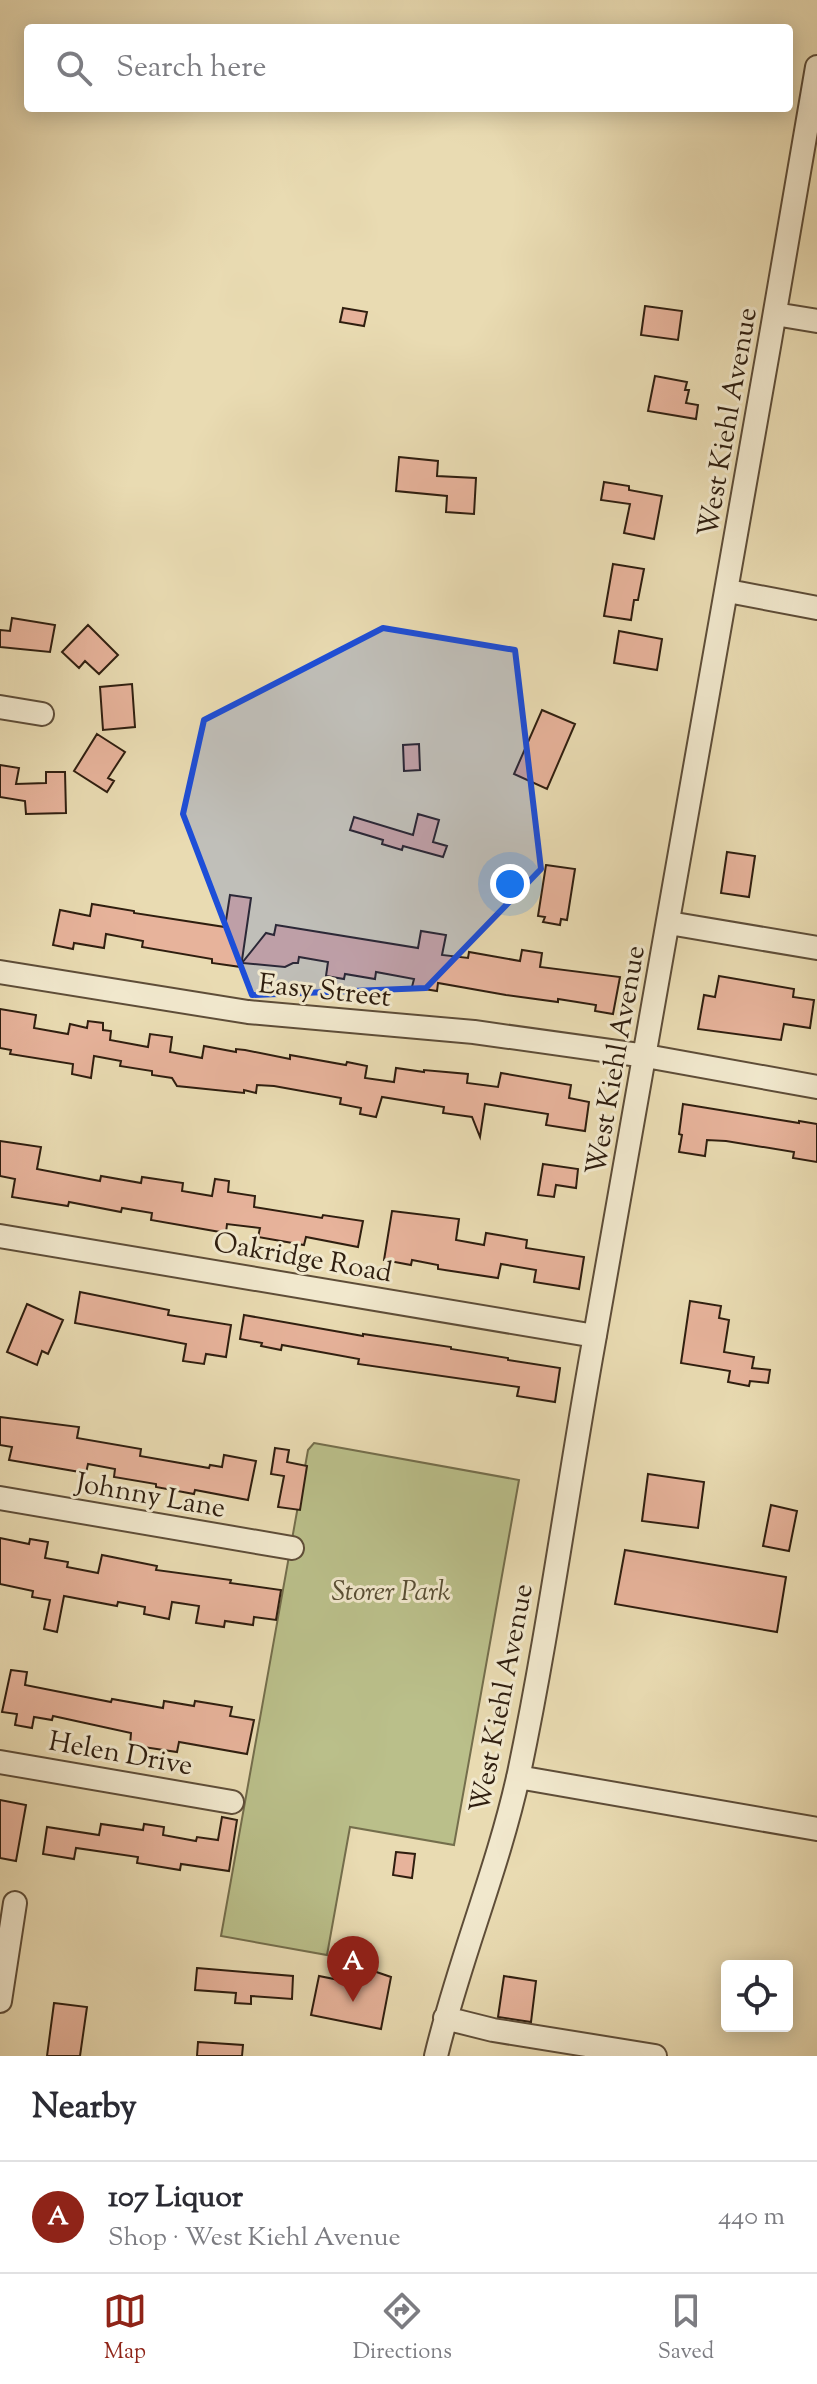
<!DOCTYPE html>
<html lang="en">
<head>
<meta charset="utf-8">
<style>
	:root { --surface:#fff; --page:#f2f2f3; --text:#2b2b33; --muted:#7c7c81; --line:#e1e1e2; --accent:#8f2418 }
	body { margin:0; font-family:"Sorts Mill Goudy",serif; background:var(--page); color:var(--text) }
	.controls { position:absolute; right:24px; bottom:24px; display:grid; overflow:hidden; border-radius:8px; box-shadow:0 4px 20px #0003 }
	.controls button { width:72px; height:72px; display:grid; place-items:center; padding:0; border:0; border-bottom:2px solid var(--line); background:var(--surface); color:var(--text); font:40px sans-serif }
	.you { position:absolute; left:510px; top:884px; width:28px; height:28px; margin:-20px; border:6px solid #fff; border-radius:50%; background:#1a73e8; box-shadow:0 0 0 12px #1a73e833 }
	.badge { display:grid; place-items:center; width:52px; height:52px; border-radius:50%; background:var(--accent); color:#fff; font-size:26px; font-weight:700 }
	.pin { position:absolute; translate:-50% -66px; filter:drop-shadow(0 2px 4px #0008) }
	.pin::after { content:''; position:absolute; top:42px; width:28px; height:24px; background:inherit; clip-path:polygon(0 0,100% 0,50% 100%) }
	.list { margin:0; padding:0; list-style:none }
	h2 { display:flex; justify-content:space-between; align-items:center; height:104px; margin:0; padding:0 32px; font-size:34px }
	h2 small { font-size:26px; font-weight:400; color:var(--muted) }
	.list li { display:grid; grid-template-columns:52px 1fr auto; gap:24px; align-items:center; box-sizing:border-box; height:112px; padding:0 32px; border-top:2px solid var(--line) }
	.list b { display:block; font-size:30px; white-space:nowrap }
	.list p { margin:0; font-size:26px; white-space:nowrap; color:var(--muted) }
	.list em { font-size:26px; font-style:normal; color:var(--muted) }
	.icon { flex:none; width:44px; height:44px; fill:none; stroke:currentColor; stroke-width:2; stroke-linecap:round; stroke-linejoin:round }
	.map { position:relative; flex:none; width:817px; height:2056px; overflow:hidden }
	.search { position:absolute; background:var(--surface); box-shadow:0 4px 20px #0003; left:24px; right:24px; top:24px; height:88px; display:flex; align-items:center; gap:20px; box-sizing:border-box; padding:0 28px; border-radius:8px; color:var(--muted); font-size:30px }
	.sheet { height:216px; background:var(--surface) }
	nav { display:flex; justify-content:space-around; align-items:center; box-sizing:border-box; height:112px; border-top:2px solid var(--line); background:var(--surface); font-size:22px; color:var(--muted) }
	nav a { display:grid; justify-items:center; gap:4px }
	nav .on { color:var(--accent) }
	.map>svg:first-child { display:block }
	.green { fill:#babf8a; stroke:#746e4c; stroke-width:2 }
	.building { fill:#e7b39b; stroke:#2f1e0f; stroke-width:2 }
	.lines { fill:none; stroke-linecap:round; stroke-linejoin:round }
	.minor-casing { stroke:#5e4d38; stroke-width:26 }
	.minor { stroke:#f1e8cd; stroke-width:22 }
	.marked { fill:#1d4ed8; fill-opacity:0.2; stroke:#1d4ed8; stroke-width:6; stroke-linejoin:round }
	.labels { text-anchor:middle; stroke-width:6; stroke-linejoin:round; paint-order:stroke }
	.street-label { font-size:28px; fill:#2f1e0f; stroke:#f1e8cd }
	.park-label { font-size:28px; font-style:italic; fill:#594e34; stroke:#f1e8cd }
</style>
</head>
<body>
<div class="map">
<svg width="817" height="2056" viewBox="0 0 817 2056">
	<rect width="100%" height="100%" fill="#e9dbb2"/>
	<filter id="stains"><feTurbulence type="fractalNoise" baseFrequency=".0025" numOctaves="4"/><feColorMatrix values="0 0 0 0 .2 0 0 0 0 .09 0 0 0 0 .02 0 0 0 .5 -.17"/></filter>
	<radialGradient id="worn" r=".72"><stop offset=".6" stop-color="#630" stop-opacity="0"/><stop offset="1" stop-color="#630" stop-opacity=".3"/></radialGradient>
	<path class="green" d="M314,1443L519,1480L454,1845L350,1827L327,1955L221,1936L308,1450Z"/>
	<path class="building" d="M645,306L682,311L678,340L641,335Z
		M343,308L367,312L364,326L340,322Z
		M655,376L687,382L685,390H689L686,403L698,405L696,419L648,411Z
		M399,457L438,461L437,476L476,478L474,514L446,512L447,496L396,491Z
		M604,482L629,486V490L662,496L654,539L624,533L630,504L601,500Z
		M613,564L644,569L638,600H634L631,620L604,616Z
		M12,618L55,625L50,652L0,647V630L10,631Z
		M88,625L118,655L99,674L85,661L79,668L62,652Z
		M619,631L662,639L657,670L614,663Z
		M132,684L135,727L103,730L100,687Z
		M542,710L575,724L547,789L514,774Z
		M97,734L125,752L108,778L114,781L107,792L74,771Z
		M419,744L420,770L404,771L403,745Z
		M0,765L19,768L16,784L46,783V772H65L66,813L26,814L25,801L0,797Z
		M418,814L439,820L433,842L447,846L443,857L403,846L402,850L382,844L383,840L350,830L354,817L413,835Z
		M727,852L755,856L749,897L721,893Z
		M546,865L575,869L567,920L561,919L560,925L543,922L545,917L538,916Z
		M230,895L251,898L241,967L212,963V959L142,947L143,941L106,934L104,948L74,943L73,949L53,945L60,910L90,916L92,904L134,911V913L225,927Z
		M276,925L418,948L421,931L446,935L442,955L468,958L469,952L520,961L522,950L542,953L540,967L620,977L613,1014L595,1011L596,1005L558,999V1002L506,995L438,983L437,991L412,987L414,979L376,972L375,979L345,974L344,979L326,976L328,962L299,957L298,963H293L285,967L242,963L266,933L274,935Z
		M719,976L794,989L793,997L814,1000L810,1028L784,1024L781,1040L698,1029L704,995L715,997Z
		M0,1009L36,1015L34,1028L68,1034L70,1024L87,1028L88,1021L103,1023V1030L111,1031L110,1040L148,1047L150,1034L172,1037L170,1052L202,1058L204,1046L236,1052V1049L245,1050L290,1059V1055L346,1065L347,1062L367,1066L365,1078L394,1082L396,1068L424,1072V1070L468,1074L467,1083L498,1087L501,1073L571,1085L569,1098L589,1102L585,1131L546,1125L548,1114L485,1104L480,1137L472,1117L443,1113L444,1107L382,1097L376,1117L360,1114L361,1108L340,1104L341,1098L274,1086L257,1085L256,1093L244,1090V1093L177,1086L172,1078L152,1075V1071L120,1066L121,1061L94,1056L91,1078L72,1074L73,1064L10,1054L11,1050L0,1048Z
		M683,1104L799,1123V1121L817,1124V1162L793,1158L794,1152L726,1141L707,1140L705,1156L679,1152L682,1135L679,1134Z
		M0,1141L41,1147L37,1169L100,1181L101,1176L141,1183L142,1177L183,1183L182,1191L212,1196L215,1179L229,1181L228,1192L255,1196L254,1207L322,1218L323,1215L363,1221L358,1247L306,1237L304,1245L258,1237L260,1228L227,1224L226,1233L151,1220L152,1213L122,1208L121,1212L69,1202L68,1206L12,1197L15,1179L0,1176Z
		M543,1164L578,1169L576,1188L556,1185L554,1197L538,1195Z
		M392,1211L459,1219L456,1240L484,1245L486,1233L527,1240L526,1248L584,1257L579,1289L534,1282L536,1270L501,1264L498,1278L438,1269V1265L412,1260L411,1265L384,1260Z
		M80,1292L169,1310L168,1315L231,1325L226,1357L206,1354L204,1364L183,1361L186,1344L75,1323Z
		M690,1301L721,1306L719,1318L729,1320L724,1352L754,1357L752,1368L770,1370L768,1383L750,1381L749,1386L728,1382L730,1371L681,1363Z
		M27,1304L63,1320L48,1354L42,1351L37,1365L7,1352Z
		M244,1315L363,1336V1334L451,1347V1349L508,1358V1360L560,1368L555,1402L517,1396L519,1387L358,1364L359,1359L282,1345L281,1350L261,1346L262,1343L240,1339Z
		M0,1417L79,1427L77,1438L141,1449L140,1456L209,1468L210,1465L222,1467L224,1455L256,1461L248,1500L195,1490L194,1494L156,1487V1484L114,1477L115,1469L88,1464L86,1473L9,1460L12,1447L0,1445Z
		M275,1448L289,1450L287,1462L307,1466L300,1510L278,1507L284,1476L271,1474Z
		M648,1474L704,1482L698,1528L642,1521Z
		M771,1505L797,1511L789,1551L763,1546Z
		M0,1538L29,1544L30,1539L48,1542L45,1558L68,1562L67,1567L98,1573L102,1555L157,1566L156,1570L231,1580L230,1583L281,1590L276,1620L254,1617L253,1625L225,1621L224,1627L196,1623L199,1606L172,1602L169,1619L144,1614L145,1607L118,1602L117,1606L64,1596L57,1632L44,1629L50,1600L32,1597L33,1591L0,1584Z
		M625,1550L786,1577L777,1632L615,1604Z
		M11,1670L27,1672L25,1685L111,1702L112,1699L163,1708L164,1701L194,1706L195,1701L232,1707L230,1716L254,1720L247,1754L179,1742L177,1752L130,1745L131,1733L53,1716L52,1720L34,1717L32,1728L15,1725L17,1714L2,1712Z
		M0,1800L26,1805L16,1861L0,1858Z
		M222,1817L237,1820L229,1871L181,1864L180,1870L137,1863L138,1857L76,1848L74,1859L43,1854L47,1827L99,1835L101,1824L143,1830L144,1824L164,1827L163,1835L196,1841L197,1837L218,1840Z
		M396,1852L415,1854L412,1878L393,1875Z
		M353,1964L391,1977L381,2029L311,2015L319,1976L349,1982Z
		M197,1968L293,1976L292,1999L251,1996V2004L235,2003L236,1993L195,1990Z
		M504,1976L536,1981L531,2022L498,2017Z
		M54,2003L87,2007L80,2056H47Z
		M198,2042L243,2045L242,2056H197Z"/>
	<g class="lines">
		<defs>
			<path id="minor" d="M775,314L817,321
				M728,591L817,608
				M0,707L42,714
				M669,923L817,948
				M0,972L248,1012L474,1032L646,1056L817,1087
				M0,1236L595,1336
				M0,1498L292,1548
				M0,1762L232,1802
				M518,1777L817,1829
				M0,2001L15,1903
				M445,2018L493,2030L655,2056
				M436,2056C459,1960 498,1869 519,1773C549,1630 568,1485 594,1341C668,916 745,492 817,67"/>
		</defs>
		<use href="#minor" class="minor-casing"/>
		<use href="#minor" class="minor"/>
	</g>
	<path class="marked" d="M383,628L515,650L541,869L426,988L252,995L183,814L204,720Z"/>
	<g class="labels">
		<g class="street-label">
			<text transform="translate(726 422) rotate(-80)" y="10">West Kiehl Avenue</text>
			<text transform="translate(325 989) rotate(6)" y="10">Easy Street</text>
			<text transform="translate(614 1060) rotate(-80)" y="10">West Kiehl Avenue</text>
			<text transform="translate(303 1256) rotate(10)" y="10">Oakridge Road</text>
			<text transform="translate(151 1494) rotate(10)" y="10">Johnny Lane</text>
			<text transform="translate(500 1698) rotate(-79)" y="10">West Kiehl Avenue</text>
			<text transform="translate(121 1752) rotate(10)" y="10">Helen Drive</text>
		</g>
		<g class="park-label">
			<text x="391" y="1600">Storer Park</text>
		</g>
	</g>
	<rect width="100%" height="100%" filter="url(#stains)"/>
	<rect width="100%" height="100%" fill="url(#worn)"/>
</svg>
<div class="controls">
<button><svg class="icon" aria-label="locate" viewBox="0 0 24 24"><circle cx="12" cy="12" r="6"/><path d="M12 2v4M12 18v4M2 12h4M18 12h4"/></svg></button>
</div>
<div class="you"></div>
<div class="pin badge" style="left:353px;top:2002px">A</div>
<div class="search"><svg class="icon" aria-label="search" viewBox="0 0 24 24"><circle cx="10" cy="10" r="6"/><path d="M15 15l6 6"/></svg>Search here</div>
</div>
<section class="sheet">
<h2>Nearby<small></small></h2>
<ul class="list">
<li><span class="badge">A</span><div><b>107 Liquor</b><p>Shop · West Kiehl Avenue</p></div><em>440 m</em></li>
</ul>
</section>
<nav>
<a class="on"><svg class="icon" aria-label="map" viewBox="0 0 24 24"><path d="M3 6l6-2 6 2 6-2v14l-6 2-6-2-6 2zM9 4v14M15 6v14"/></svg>Map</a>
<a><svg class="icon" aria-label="directions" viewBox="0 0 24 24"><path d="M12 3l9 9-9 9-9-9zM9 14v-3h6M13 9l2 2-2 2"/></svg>Directions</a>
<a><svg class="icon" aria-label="saved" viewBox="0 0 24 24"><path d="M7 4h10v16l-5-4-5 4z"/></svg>Saved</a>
</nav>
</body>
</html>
